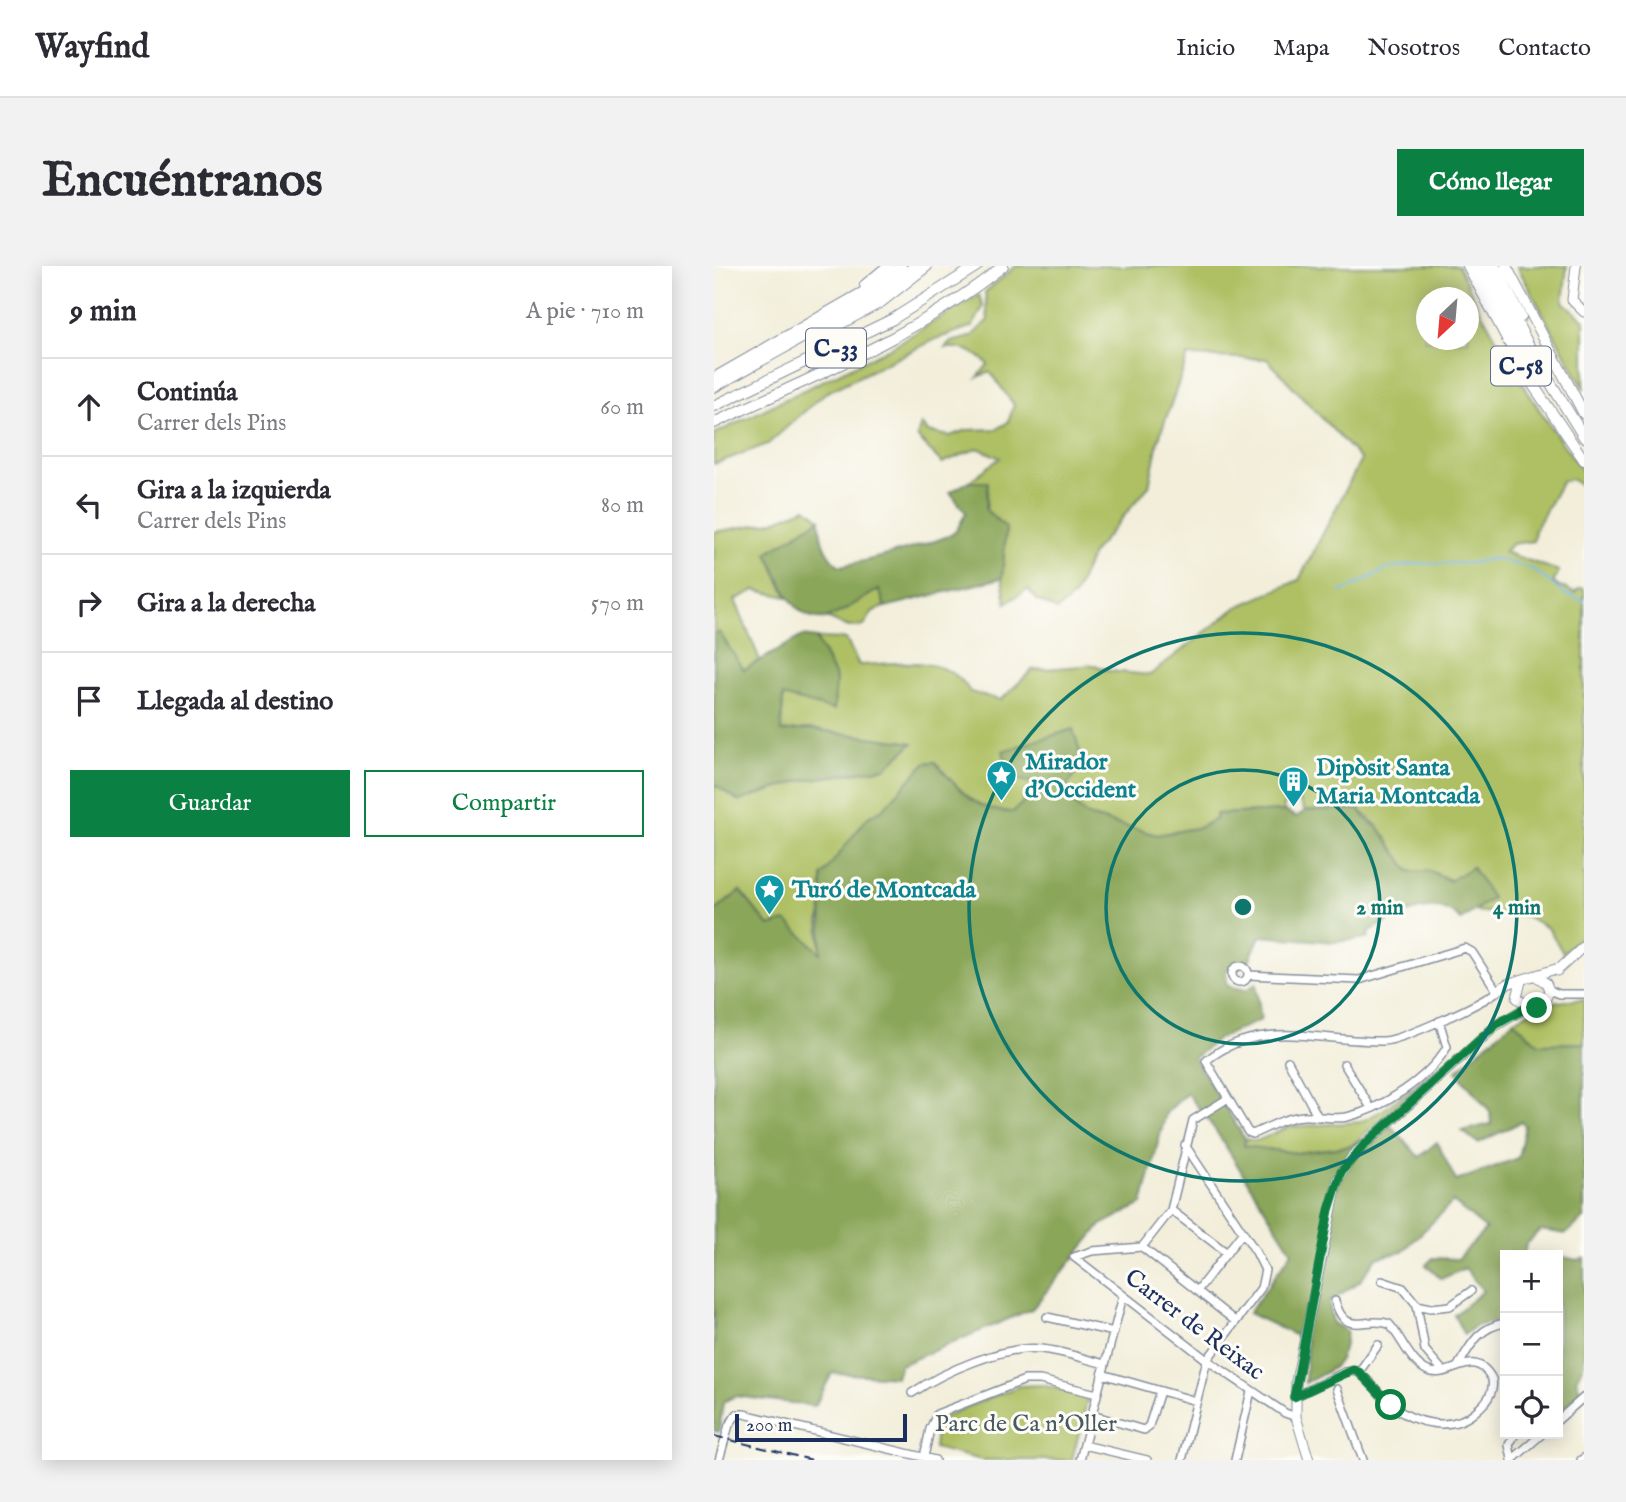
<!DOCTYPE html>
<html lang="es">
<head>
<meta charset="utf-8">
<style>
	:root { --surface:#fff; --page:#f2f2f3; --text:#2b2b33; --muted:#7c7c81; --line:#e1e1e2; --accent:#0b8043 }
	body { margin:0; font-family:"IM FELL English",serif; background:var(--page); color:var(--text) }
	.controls { position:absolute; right:21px; bottom:21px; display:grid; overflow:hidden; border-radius:0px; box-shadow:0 4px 18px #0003 }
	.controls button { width:63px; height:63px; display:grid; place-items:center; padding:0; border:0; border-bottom:2px solid var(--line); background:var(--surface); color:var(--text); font:35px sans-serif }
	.compass { position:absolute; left:702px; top:21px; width:63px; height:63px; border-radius:50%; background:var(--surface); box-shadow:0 4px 18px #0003; rotate:206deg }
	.scale { position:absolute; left:21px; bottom:18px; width:172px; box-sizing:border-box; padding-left:7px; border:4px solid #1b2f5e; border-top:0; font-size:19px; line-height:24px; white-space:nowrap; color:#1b2f5e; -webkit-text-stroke:5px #fdfcf7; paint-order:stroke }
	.stop { position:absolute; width:21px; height:21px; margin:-16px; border:5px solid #0b8043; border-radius:50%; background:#fff }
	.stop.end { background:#0b8043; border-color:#fff; box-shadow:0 2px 7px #0008 }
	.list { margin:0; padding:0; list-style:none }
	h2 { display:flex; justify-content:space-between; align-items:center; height:91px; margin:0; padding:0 28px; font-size:30px }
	h2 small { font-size:23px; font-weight:400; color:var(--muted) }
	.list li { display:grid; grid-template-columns:46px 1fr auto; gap:21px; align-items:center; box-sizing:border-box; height:98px; padding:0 28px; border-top:2px solid var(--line) }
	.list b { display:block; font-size:26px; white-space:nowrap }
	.list p { margin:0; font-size:23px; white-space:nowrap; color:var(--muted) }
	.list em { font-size:23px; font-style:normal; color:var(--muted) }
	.actions { display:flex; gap:14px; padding:21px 28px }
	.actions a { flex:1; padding:16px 0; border:2px solid var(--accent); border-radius:0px; text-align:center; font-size:24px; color:var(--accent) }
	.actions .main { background:var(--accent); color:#fff }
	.icon { flex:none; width:38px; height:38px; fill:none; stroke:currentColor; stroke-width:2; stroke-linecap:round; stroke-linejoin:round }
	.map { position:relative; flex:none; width:870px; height:1194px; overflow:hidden; border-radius:0px }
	header { display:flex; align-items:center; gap:42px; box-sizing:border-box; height:98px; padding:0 35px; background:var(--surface); border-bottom:2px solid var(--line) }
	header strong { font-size:33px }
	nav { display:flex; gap:38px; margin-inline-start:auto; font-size:24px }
	.intro { display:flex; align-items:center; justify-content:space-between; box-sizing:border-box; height:168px; padding:0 42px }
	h1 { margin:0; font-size:49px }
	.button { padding:18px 32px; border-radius:0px; background:var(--accent); color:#fff; font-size:24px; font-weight:700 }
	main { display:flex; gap:42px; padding:0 42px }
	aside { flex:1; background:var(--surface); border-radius:0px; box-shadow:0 4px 18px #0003 }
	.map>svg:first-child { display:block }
	.green { fill:#aec063; stroke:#647860; stroke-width:2; fill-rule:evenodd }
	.forest { fill:#8aa659; stroke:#526a5c; stroke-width:2 }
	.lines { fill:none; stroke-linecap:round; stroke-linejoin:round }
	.stream { stroke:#6eb4e5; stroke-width:2 }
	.minor-casing { stroke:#868e9c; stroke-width:10 }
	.major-casing { stroke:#868e9c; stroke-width:11 }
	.highway-casing { stroke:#868e9c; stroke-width:12 }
	.minor { stroke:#fff; stroke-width:7 }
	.major { stroke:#fff; stroke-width:9 }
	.highway { stroke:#fff; stroke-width:10 }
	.rail { stroke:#1b2f5e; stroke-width:2; stroke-dasharray:10 5; stroke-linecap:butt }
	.route { stroke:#0b8043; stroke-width:9 }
	.ring { fill:none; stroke:#0f766e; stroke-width:3.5 }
	.labels { text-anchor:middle; stroke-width:6; stroke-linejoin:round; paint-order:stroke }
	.shield { fill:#fdfcf7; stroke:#5f6c8c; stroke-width:2 }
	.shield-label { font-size:23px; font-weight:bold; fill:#1b2f5e }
	.culture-label { font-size:24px; font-weight:bold; fill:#0d838f; stroke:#fdfcf7; text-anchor:start }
	.street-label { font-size:24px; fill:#1b2f5e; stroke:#fdfcf7 }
	.park-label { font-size:24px; fill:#475a60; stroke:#fdfcf7 }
	.centre { fill:#0f766e; stroke:#fdfcf7; stroke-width:3.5 }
	.ring-label { font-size:21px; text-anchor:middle; font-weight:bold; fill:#0f766e; stroke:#fdfcf7; stroke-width:6; stroke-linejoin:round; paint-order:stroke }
</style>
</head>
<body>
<header>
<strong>Wayfind</strong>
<nav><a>Inicio</a><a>Mapa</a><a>Nosotros</a><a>Contacto</a></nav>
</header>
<div class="intro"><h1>Encuéntranos</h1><a class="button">Cómo llegar</a></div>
<main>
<aside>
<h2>9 min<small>A pie · 710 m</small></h2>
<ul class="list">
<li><svg class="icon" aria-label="ahead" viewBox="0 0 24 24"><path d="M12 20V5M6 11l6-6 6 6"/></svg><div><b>Continúa</b><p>Carrer dels Pins</p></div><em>60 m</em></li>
<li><svg class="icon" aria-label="left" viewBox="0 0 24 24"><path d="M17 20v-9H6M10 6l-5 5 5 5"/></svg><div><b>Gira a la izquierda</b><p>Carrer dels Pins</p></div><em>80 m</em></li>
<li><svg class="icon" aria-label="right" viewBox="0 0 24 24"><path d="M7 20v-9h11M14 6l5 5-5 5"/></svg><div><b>Gira a la derecha</b></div><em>570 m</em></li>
<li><svg class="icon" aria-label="arrive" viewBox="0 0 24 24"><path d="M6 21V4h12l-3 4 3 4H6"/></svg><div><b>Llegada al destino</b></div></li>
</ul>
<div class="actions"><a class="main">Guardar</a><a>Compartir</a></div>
</aside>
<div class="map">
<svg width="870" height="1194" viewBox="0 0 870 1194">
	<rect width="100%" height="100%" fill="#fdfcf7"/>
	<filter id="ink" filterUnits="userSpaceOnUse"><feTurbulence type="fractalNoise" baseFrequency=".0143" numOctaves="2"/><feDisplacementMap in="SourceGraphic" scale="14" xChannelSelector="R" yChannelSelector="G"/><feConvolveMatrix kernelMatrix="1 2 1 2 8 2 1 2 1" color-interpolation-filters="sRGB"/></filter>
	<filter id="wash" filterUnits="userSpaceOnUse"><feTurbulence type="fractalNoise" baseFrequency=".00686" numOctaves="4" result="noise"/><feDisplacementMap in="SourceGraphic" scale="28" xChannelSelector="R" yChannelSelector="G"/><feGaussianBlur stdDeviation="1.57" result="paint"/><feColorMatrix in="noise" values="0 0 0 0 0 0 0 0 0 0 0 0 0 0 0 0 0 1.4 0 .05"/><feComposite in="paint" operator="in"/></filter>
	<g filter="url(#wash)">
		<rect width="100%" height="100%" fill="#f2eeda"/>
		<path class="green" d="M302,0H744C779,73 821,142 870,207V221L857,213L848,215L821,264L819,275L798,278L790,286L845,305L839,317L860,327L867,322L870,324V667L849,687L835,663L812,650L760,645L778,632L716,605H695L665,562L645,543L591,545L585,534H575L569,541L571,545L502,548V553L487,561L443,569L374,550L348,528L369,496L328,519L299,546C261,547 245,523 221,496L211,497L170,543L153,552L105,655L107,688L55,660L26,625L0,646V518L25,535L85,515L171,502L198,477L95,463L67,466L69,430L120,443L122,413L102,372L132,373L145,399C184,398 234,387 256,426L287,434L318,404L381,399L395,405L436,409L523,341L585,314L647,194L553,93L474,90L444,175L435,220L378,288L360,330L343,344L323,334L314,323L292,337L288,312L292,262L272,244L274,216H254L286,192L264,182L228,197L203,171L207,158L214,166L236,170L253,164L283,163L294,156L300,139L276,106L264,111L274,98C260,85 250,81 231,82L237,76L257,71L274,54L271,26ZM712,32H754V74H712Z
			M803,0H853L849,36L870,54V123Z
			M265,29L269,41L259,60L222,73L111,127L54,178L0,198V168L174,83Z
			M92,242L106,253L53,287L73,331L41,324L21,334L46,394L30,404L5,367L0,368V266L58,256Z
			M166,323L171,341L159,345L150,360L135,361L112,352Z
			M870,733V777L825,778L799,755L833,737Z
			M728,798L637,880L583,887L530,880L531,873L543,875L575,861L647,856L669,844Z
			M328,1119L374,1131L358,1194H268L220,1182L223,1154L231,1150L305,1120Z"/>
		<path class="forest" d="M254,216H274L272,244L292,262L288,312L171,341L165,323C153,330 123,351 111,352C77,356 66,311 53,287L106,253C105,271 111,290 126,300C142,298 234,274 241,266C245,262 248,253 252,247L236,226Z
			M5,366L30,404L88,370L102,372L122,413L120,444L69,430L67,466L95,463L199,477L171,502L85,515L25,535L0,518V368Z
			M359,463L369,496L348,528L374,550L443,569L487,561L502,553V548L571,545L582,551L591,545L645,543L654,555L665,562L695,605H716L736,615L758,601L778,632L747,654C723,627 682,651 656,665L654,672L621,676L546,670L535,695H524L512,705L513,720L533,724L542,717L547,754L505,772L480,792L531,873L530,880L583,887L637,880L677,860L705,891L723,876L742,915L804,892L811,860L807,856L764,877L748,865L777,858L776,845L742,805L799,755L825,778L870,777V952L852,968L826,964L812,978L810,989H791V1054L761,1060L750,1069L740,1049L769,1025L751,1002L727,1013L712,999L719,992L744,993L772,963L739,936L688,986L662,992L646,1015L615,1036L619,1057L633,1065C629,1101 622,1101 591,1117L593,1075L535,1047L578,986L502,865L473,827L452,847L428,938L387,959L318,1043L186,1099L182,1111L118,1107L101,1140L21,1130L9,1136L5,1166L0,1165V646L26,625L55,660L72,655L107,687L108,610L153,552L170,542L211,497L221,496C244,522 261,547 299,546L327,519L296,512L289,485Z
			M844,990L863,994L870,992V1096L862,1114L867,1126L844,1147Z"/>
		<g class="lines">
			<path class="stream" d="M627,326L673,303L697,298L758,297L780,292L818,303L851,328L870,335"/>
		</g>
	</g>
	<g filter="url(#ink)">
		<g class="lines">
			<defs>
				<path id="minor" d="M518 708a8 8 0 1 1 16 0a8 8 0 1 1-16 0Z
					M534,709L645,714L751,682L758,686L783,725C770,737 686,775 669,775C607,776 545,751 492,795L534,866L539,868C555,861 572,851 590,850C604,849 619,854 633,851C668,843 715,812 733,781L725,755
					M835,724L845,728H870
					M574,795L604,851
					M630,798L657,842
					M513,833L479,854L457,944L428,981L378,985L360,991L493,1094L571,1147L582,1151
					M457,944L513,987
					M428,981L521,1055
					M668,1015L689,1022L703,1039L717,1042L736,1040L757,1025
					M483,1025L529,966
					M703,1039L711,1084L729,1105
					M333,1051L400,1066
					M744,1100C757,1078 765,1061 791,1057
					M645,1106L664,1079
					M388,1108L482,1135
					M623,1123L649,1194
					M198,1127C229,1106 290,1079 327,1083C349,1085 370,1093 391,1098
					M580,1131L631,1106L642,1105C656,1113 665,1129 677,1139C701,1158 738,1167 762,1145C772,1137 781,1127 778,1113C760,1079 737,1114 714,1105C696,1097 688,1072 675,1058C652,1049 632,1073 621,1035
					M378,1149L430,1164L435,1160L446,1125
					M844,1154L870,1131
					M370,1179L433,1194
					M210,1191L216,1163L223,1148L311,1114H326L383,1128
					M798,1193L795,1179L801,1168
					M5,1194L15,1159L23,1148H30L221,1194
					M366,1194L409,1030
					M468,1194L493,1094L547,1022L551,1004L542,986L471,879
					M521,1194L537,1125
					M798,1194L828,1168
					M867,1194L870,1192"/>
				<path id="major" d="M862,0L858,34L870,46
					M843,705L870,680
					M807,715L803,732L816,742
					M783,725L793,718L845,702
					M595,1194L582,1151V1115L624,913L639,889L783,759L810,743L830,738L835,724L832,717L823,711"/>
				<path id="highway" d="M754,0L813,110L870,194
					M765,0L807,79
					M773,0L823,95L870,171
					M781,0L807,51
					M792,0L870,148
					M151,19L174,0
					M98,73L167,36L213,0
					M0,112L167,16L187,0
					M0,121L138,44L201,0
					M0,140L179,53L263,0
					M0,157C98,111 203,69 289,0"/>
			</defs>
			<use href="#minor" class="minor-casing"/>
			<use href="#major" class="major-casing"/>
			<use href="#highway" class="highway-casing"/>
			<use href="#minor" class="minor"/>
			<use href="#major" class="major"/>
			<use href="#highway" class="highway"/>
			<path class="rail" d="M0,1170L98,1194"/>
		</g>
	</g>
	<g class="lines" filter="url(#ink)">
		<path class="route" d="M677,1139L645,1106L639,1104L580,1131L615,944L627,906L650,879L783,758L810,743L823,742"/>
	</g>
	<g class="ring">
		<circle cx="529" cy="641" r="137"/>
		<circle cx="529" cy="641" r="274"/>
	</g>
	<defs>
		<symbol id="sight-pin" viewBox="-11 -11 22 30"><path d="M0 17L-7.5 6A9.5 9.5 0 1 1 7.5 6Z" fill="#0f9aa8" stroke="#fdfcf7"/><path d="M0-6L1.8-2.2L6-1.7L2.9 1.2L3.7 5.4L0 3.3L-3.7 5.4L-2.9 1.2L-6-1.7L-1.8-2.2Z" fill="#fff"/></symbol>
		<symbol id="building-pin" viewBox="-11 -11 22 30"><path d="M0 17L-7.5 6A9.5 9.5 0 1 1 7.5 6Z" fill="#0f9aa8" stroke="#fdfcf7"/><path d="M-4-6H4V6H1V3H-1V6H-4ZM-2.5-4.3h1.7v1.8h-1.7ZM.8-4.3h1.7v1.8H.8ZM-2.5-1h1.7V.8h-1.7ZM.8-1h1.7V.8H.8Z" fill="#fff"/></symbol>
	</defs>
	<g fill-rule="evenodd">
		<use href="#sight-pin" x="270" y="492" width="35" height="47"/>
		<use href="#building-pin" x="562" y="498" width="35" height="47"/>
		<use href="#sight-pin" x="38" y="606" width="35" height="47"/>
	</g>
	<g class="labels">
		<g class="shield">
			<rect x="92" y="62.5" width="60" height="39" rx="5"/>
			<rect x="777" y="80.5" width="60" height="39" rx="5"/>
		</g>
		<g class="shield-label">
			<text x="122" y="90">C-33</text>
			<text x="807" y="108">C-58</text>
		</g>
		<g class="culture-label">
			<text x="311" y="503">Mirador<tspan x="311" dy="28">d'Occident</tspan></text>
			<text x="602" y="509">Dipòsit Santa<tspan x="602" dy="28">Maria Montcada</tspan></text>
			<text x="78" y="631">Turó de Montcada</text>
		</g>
		<g class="street-label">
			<text transform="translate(481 1058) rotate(37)" y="8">Carrer de Reixac</text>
		</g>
		<g class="park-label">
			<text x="312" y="1165">Parc de Ca n'Oller</text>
		</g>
	</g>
	<circle cx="529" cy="641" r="10" class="centre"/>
	<g class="ring-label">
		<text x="666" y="648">2 min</text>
		<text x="803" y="648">4 min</text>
	</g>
</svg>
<div class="controls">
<button>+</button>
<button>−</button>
<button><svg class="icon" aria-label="locate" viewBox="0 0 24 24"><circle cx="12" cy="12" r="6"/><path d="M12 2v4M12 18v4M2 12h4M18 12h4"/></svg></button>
</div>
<svg class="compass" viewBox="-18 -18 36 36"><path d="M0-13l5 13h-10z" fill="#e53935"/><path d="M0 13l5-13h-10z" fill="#7c7c81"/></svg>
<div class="scale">200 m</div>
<div class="stop" style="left:677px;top:1139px"></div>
<div class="stop end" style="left:823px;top:742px"></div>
</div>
</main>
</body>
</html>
